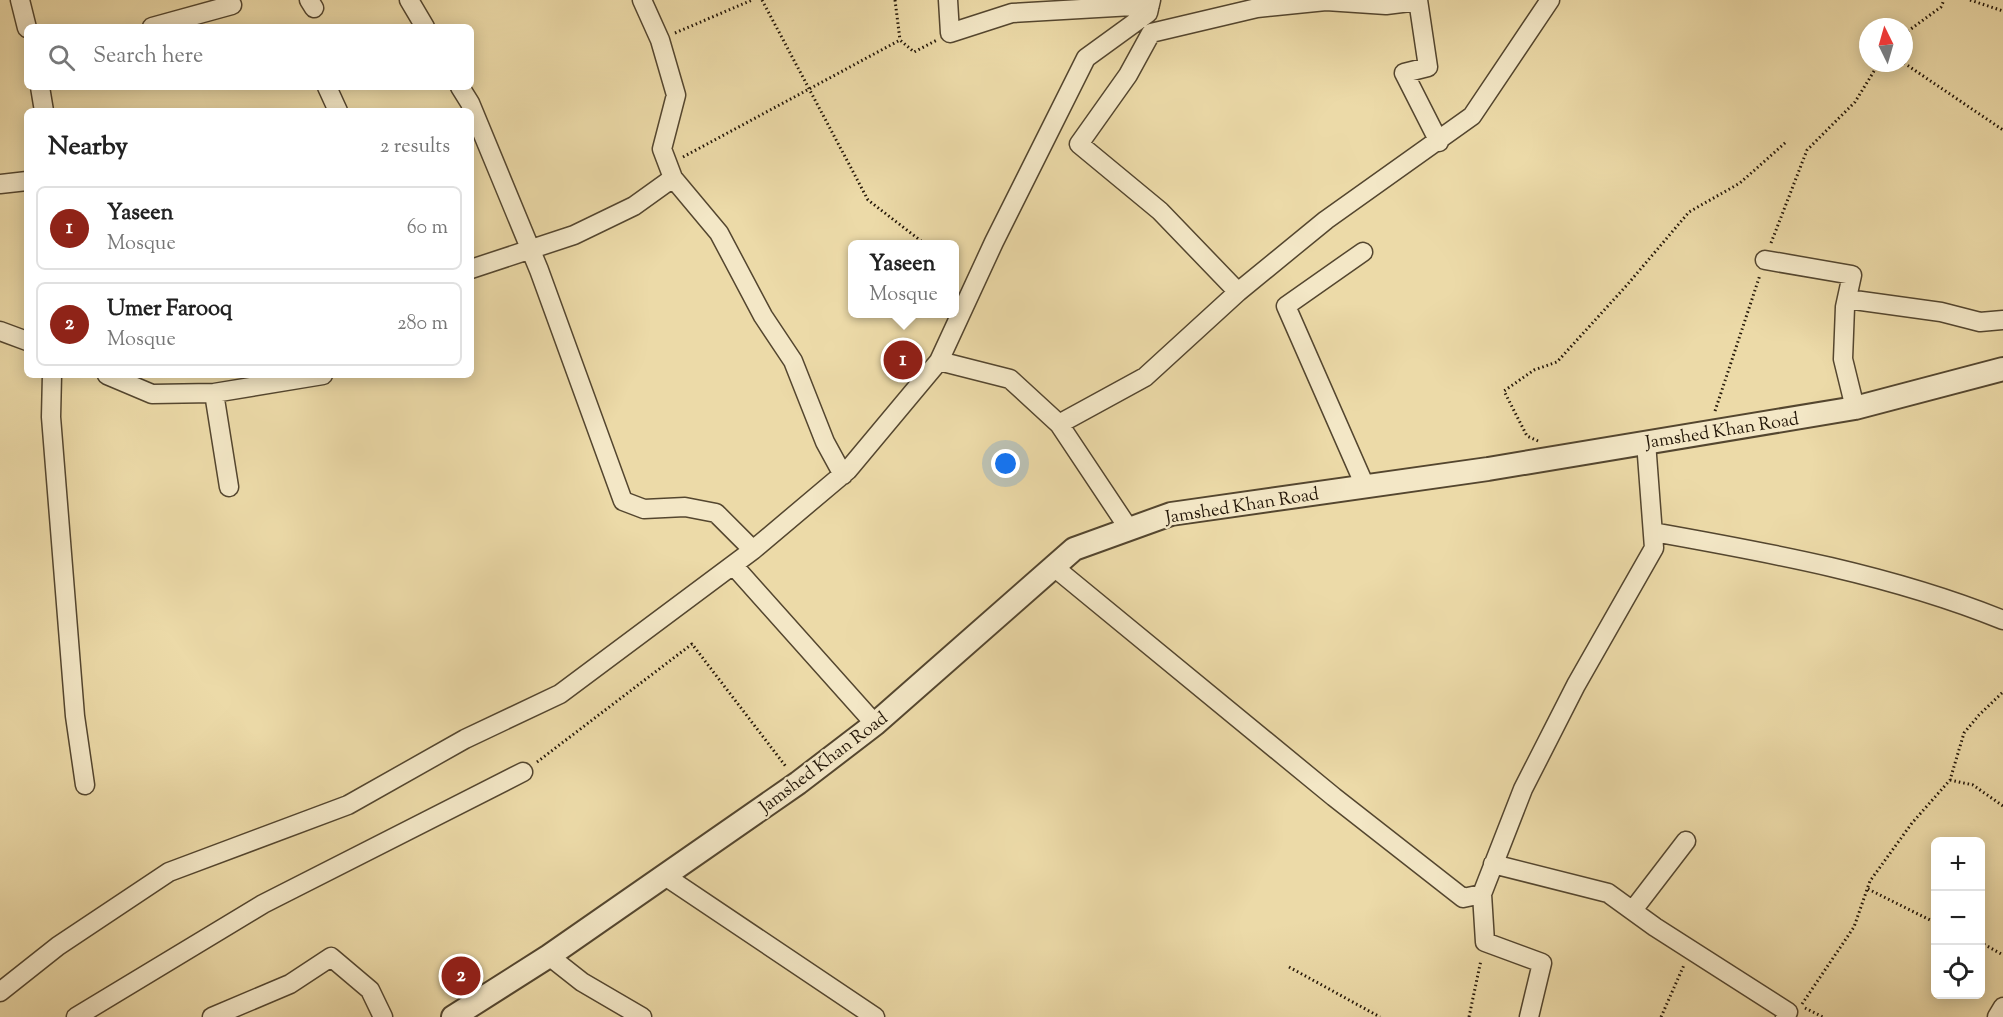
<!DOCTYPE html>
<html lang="en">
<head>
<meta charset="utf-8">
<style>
	:root { --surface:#fff; --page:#f2f2f2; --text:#222; --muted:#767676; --line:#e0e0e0; --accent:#8f2418 }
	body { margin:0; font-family:"Sorts Mill Goudy",serif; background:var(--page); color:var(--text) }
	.controls { position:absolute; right:18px; bottom:18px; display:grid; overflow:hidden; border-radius:9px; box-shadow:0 3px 15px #0003 }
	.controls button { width:54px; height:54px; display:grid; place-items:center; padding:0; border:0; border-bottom:2px solid var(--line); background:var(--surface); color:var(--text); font:30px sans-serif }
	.compass { position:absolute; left:1859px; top:18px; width:54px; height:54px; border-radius:50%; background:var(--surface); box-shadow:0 3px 15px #0003; rotate:355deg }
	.you { position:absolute; left:1006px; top:464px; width:21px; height:21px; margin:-15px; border:4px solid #fff; border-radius:50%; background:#1a73e8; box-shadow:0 0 0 9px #1a73e833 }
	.badge { display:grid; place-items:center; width:39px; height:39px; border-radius:50%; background:var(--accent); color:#fff; font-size:20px; font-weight:700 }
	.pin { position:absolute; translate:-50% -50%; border:3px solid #fff; box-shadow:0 2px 6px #0006 }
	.popup { position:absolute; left:848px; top:240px; width:111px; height:78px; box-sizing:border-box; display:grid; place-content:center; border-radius:9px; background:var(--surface); filter:drop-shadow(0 2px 4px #0005); font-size:20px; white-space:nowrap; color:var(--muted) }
	.popup b { font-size:22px; color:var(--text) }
	.popup::after { content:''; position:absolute; left:50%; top:100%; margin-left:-12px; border:12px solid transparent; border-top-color:var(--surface) }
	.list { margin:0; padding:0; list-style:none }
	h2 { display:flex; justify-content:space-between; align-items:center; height:78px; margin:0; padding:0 24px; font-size:26px }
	h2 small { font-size:20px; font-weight:400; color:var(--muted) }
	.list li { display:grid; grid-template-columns:39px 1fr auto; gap:18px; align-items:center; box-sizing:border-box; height:84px; margin:0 12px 12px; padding:0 12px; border:2px solid var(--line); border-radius:9px }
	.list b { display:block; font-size:22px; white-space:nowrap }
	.list p { margin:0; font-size:20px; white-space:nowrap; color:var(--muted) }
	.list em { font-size:20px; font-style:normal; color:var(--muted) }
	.icon { flex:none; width:33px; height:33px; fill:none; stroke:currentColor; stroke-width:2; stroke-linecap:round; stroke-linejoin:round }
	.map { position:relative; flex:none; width:2003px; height:1017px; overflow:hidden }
	.search { position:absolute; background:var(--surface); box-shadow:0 3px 15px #0003; left:24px; top:24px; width:450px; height:66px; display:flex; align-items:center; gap:15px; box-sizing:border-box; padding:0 21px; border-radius:9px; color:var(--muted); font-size:22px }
	.panel { position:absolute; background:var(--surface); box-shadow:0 3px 15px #0003; left:24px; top:108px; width:450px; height:270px; border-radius:9px }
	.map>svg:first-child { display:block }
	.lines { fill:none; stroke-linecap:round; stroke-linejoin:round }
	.minor-casing { stroke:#54462f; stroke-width:21 }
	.tertiary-casing { stroke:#54462f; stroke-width:26 }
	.path { stroke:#221507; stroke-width:3; stroke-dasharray:1.5 3; stroke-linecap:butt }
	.minor { stroke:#f3e7c6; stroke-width:18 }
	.tertiary { stroke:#f3e7c6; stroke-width:22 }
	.labels { text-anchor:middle; stroke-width:5; stroke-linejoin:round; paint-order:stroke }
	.street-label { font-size:18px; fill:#221507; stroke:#f3e7c6 }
</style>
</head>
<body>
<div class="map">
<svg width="2003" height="1017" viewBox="0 0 2003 1017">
	<rect width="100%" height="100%" fill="#ecdaa8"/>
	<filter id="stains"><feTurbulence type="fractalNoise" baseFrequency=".00333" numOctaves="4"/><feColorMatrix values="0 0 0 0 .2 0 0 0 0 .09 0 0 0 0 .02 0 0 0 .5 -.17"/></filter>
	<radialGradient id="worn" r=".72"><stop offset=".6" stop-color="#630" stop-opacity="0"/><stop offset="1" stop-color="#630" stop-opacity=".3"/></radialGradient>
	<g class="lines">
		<defs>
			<path id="minor" d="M20,0L27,28
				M309,0L314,8
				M409,0L425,27
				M642,0L660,40L676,95L662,149L673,178L719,233L763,316L793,361L825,442L843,475
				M948,0L950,33L1012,13L1150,5
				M1418,0L1428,67L1404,73L1439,142
				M152,27L232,5
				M40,87L44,111
				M327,87L338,111
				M460,87L470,103L539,270L623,501L644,509L685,507L716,513L753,550L848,470L939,361L1010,379L1059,424L1129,529
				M0,184L27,181
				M1363,252L1286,306L1365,486
				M1765,260L1852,275L1845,307L1843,359L1855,408
				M471,269L574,235L634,206L673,178
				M1238,292L1160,211L1079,144L1128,75L1151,33L1257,8L1326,1L1386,5L1418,1
				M1847,299L1941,312L1980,322L2003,320
				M0,331L27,341
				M939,361L994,242L1086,58L1148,13L1151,0
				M52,375L51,417L75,716L85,785
				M107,375L152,394L214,393L323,375
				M214,393L229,487
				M1059,424L1145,377L1238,292L1326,220L1472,116L1550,0
				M1653,532C1771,553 1892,575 2003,620
				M733,565L875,724
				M1054,567L1334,797L1463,898L1482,894L1523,789L1576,685L1654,548L1646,442
				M1493,864L1608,893L1655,927L1788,1012L1785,1017
				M665,876L875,1017
				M1482,894L1485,942L1542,963L1529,1017
				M1633,910L1686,841
				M549,956L582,982L642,1017
				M0,992L58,946L169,872L348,805L465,739L560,694L753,550
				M76,1017L263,904L523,772
				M212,1017L290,984L331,957L370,990L383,1017
				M1997,1017L2003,1007"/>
			<path id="tertiary" d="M453,1017L549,956L798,783L875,724L1074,549L1171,514L1488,469L1855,408L2003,369"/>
		</defs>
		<use href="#minor" class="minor-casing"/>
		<use href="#tertiary" class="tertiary-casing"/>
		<path class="path" d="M762,0L868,200L925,244
			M895,0L900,40
			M1970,0L2003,11
			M675,33L752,0
			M1904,34L1941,7L1944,0
			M1904,63L2003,130
			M683,157L900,40L914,52L937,40
			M1771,243L1807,150L1855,102L1879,63
			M1715,411L1760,275
			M1538,441L1527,436L1504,391L1534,370L1557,362L1627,285L1689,212L1740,183L1786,142
			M537,762L692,644L787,768
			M1950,780L1973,785L2003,806
			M1868,889L1936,923
			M1980,942L2003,955
			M1289,967L1380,1017
			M1802,1004L1854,927L1870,881L1912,823L1950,780L1964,733L1979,715L2003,692
			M1805,1008L1823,1017
			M1469,1017L1481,960
			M1661,1017L1684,965"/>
		<use href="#minor" class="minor"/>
		<use href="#tertiary" class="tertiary"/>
	</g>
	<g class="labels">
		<g class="street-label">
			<text transform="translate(1722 430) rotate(-9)" y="6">Jamshed Khan Road</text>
			<text transform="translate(1242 505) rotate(-9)" y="6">Jamshed Khan Road</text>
			<text transform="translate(823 762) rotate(-37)" y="6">Jamshed Khan Road</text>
		</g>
	</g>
	<rect width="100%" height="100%" filter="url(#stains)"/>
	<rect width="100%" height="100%" fill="url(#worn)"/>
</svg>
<div class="controls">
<button>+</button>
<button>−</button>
<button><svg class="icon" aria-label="locate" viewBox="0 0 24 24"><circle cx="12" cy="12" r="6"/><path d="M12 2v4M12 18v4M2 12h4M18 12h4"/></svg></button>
</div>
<svg class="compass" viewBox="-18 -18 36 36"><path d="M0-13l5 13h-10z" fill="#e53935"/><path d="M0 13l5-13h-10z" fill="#767676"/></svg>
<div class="you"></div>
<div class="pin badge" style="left:903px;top:360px">1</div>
<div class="popup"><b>Yaseen</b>Mosque</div>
<div class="pin badge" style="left:461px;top:976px">2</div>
<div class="search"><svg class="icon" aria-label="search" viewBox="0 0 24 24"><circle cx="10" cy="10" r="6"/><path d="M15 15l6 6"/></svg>Search here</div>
<section class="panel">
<h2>Nearby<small>2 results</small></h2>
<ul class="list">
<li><span class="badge">1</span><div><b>Yaseen</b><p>Mosque</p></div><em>60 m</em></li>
<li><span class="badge">2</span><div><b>Umer Farooq</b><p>Mosque</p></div><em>280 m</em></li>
</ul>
</section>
</div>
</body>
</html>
